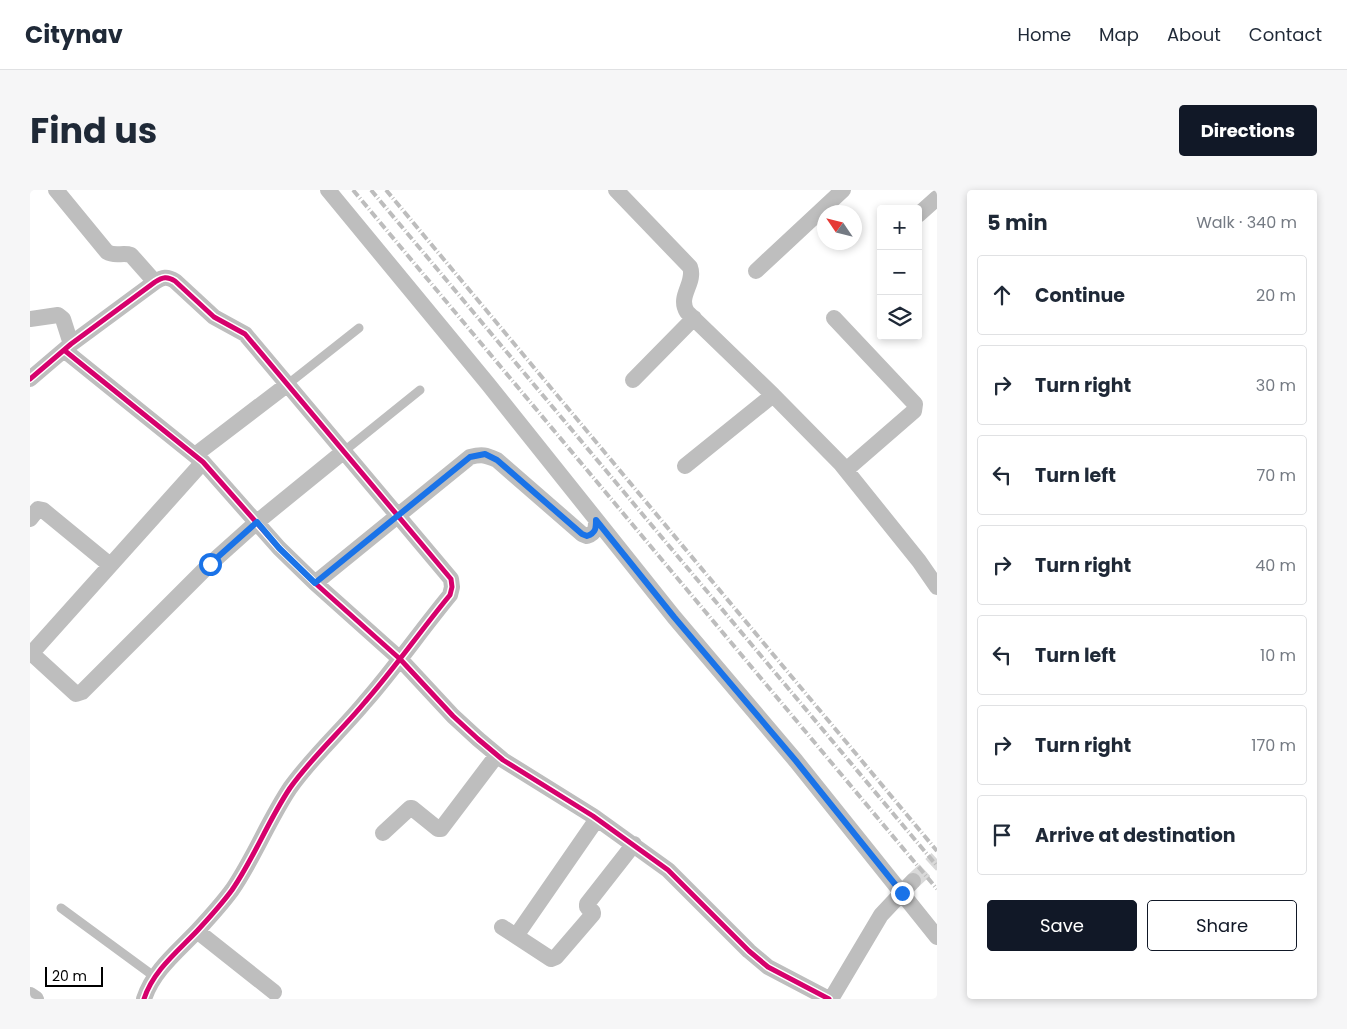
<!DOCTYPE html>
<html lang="en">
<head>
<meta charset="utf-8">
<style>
	:root { --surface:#fff; --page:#f6f6f7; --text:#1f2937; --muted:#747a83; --line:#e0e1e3; --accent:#111827 }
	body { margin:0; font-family:Poppins,sans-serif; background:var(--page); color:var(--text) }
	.controls { position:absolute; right:15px; top:15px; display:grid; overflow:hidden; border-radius:5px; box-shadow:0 2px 8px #0003 }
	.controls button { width:45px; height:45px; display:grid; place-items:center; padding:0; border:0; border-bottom:1px solid var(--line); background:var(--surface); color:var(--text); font:25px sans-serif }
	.compass { position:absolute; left:787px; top:15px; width:45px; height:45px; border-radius:50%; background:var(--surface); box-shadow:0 2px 8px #0003; rotate:305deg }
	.scale { position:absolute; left:15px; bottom:12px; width:58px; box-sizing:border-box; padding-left:5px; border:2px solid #000; border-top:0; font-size:14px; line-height:18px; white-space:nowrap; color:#000; -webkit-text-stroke:4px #fff; paint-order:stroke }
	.stop { position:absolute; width:15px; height:15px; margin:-11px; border:4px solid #1a73e8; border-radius:50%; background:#fff }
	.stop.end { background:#1a73e8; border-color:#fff; box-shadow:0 1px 5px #0008 }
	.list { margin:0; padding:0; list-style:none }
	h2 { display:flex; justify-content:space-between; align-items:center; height:65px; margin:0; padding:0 20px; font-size:21px }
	h2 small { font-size:16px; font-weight:400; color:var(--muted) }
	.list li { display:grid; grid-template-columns:32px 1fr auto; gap:15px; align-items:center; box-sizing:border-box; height:80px; margin:0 10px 10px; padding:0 10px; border:1px solid var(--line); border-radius:5px }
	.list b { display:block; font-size:19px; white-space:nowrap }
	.list em { font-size:16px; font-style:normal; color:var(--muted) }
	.actions { display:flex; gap:10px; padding:15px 20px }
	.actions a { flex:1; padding:11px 0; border:1px solid var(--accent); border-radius:5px; text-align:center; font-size:18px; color:var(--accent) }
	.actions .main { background:var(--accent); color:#fff }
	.icon { flex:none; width:28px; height:28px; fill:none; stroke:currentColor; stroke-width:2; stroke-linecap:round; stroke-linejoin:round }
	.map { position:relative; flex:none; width:907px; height:809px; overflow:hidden; border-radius:5px }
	header { display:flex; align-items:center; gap:30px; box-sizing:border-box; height:70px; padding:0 25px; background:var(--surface); border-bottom:1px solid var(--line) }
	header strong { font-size:24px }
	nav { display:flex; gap:28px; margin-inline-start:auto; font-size:18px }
	.intro { display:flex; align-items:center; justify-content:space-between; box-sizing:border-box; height:120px; padding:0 30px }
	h1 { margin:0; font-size:35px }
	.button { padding:12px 22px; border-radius:5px; background:var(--accent); color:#fff; font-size:18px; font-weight:700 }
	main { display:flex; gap:30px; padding:0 30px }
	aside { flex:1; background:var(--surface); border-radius:5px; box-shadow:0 2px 8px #0003 }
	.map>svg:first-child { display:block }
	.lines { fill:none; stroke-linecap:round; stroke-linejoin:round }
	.street-tunnel { stroke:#d9d9d9; stroke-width:16; stroke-dasharray:16 8; stroke-linecap:butt }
	.lane { stroke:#bebebe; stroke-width:9 }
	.street { stroke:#bebebe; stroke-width:16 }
	.rail { stroke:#bdbdbd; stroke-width:4; stroke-dasharray:8 2.5 1 2.5; stroke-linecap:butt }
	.cycleway-casing { stroke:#fff; stroke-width:8 }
	.cycleway { stroke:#d6006c; stroke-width:5 }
	.route { stroke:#1a73e8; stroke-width:6 }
</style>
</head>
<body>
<header>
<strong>Citynav</strong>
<nav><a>Home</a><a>Map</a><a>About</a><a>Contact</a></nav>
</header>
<div class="intro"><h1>Find us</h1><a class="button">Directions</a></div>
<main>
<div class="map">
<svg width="907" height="809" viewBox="0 0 907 809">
	<rect width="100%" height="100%" fill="#fff"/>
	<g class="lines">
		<path class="street-tunnel" d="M883,691L907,669"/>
		<path class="lane" d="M258,194L329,138
			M313,262L390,200
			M31,718L125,787"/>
		<path class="street" d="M26,0L77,62C85,67 93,62 101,65L125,92
			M298,0L458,194L644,427L766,571L907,747
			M586,0L660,77C666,93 647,106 657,122L743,205L811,274L889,371L907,397
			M888,25L907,8
			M726,81L813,0
			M804,128L885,214L884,221L816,280
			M0,129L28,125L33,129L41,154
			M34,160L173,272L249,358L285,393L370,469L423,526L448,549L473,570L563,626L638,680L719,761L738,777L799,809
			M0,189L41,154L125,92C133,87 137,86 145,91L184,127L215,144L421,389L422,397L420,405C391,440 365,478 335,512C311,541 282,567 260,598C238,631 224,668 202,700C191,715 179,728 167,741C147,762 123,781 114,809
			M603,190L664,128
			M165,265L258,194
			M655,276L743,205
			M0,329L8,319L13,320L80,375
			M285,393L440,267C452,264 456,265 467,270L552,344L557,346C566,343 566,338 566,330
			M0,462L46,504L52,502L180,374L227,332L313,262
			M0,465L173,272
			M353,643L380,618H382L408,639H411L467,565
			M472,737L521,769L526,767L563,724V722L557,717V714L604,654
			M167,741L244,802
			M486,746L567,629
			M0,805L6,809
			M801,809L851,725L883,691"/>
		<path class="rail" d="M323,0L907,699
			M341,0L907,676
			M356,0L907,661"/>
		<defs>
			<path id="cycleway" d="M34,160L173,272L249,358L285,393L370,469L423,526L448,549L473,570L563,626L638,680L719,761L738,777L799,809
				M0,189L41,154L125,92C133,87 137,86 145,91L184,127L215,144L421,389L422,397L420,405C391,440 365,478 335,512C311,541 282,567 260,598C238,631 224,668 202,700C191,715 179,728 167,741C147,762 123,781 114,809"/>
		</defs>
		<use href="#cycleway" class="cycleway-casing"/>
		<use href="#cycleway" class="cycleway"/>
	</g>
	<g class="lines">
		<path class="route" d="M180,374L227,332L249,358L285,393L440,267L455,264L467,270L552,344L557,346C566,343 566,338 566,330L644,427L766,571L872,703"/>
	</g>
</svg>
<div class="controls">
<button>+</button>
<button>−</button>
<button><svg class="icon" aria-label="layers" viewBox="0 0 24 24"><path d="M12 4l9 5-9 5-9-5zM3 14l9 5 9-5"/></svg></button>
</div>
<svg class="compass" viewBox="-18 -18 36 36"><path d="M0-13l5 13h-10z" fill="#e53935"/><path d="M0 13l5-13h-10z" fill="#747a83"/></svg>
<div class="scale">20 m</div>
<div class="stop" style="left:180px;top:374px"></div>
<div class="stop end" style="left:872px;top:703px"></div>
</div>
<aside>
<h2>5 min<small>Walk · 340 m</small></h2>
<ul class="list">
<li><svg class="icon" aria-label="ahead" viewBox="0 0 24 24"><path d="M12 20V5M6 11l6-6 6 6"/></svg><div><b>Continue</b></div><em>20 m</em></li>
<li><svg class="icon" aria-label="right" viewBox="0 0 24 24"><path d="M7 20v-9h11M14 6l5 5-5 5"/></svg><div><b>Turn right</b></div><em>30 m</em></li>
<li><svg class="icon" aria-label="left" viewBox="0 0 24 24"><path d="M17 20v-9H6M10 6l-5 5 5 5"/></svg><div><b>Turn left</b></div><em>70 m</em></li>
<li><svg class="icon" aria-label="right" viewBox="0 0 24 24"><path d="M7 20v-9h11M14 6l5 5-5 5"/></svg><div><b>Turn right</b></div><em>40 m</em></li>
<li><svg class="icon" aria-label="left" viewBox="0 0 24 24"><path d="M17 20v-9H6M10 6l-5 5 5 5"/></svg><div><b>Turn left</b></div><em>10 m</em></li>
<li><svg class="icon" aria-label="right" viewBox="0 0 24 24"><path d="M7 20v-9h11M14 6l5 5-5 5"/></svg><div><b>Turn right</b></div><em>170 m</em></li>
<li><svg class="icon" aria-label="arrive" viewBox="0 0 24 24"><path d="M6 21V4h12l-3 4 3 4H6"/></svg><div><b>Arrive at destination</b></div></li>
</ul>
<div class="actions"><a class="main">Save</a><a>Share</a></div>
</aside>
</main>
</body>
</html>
